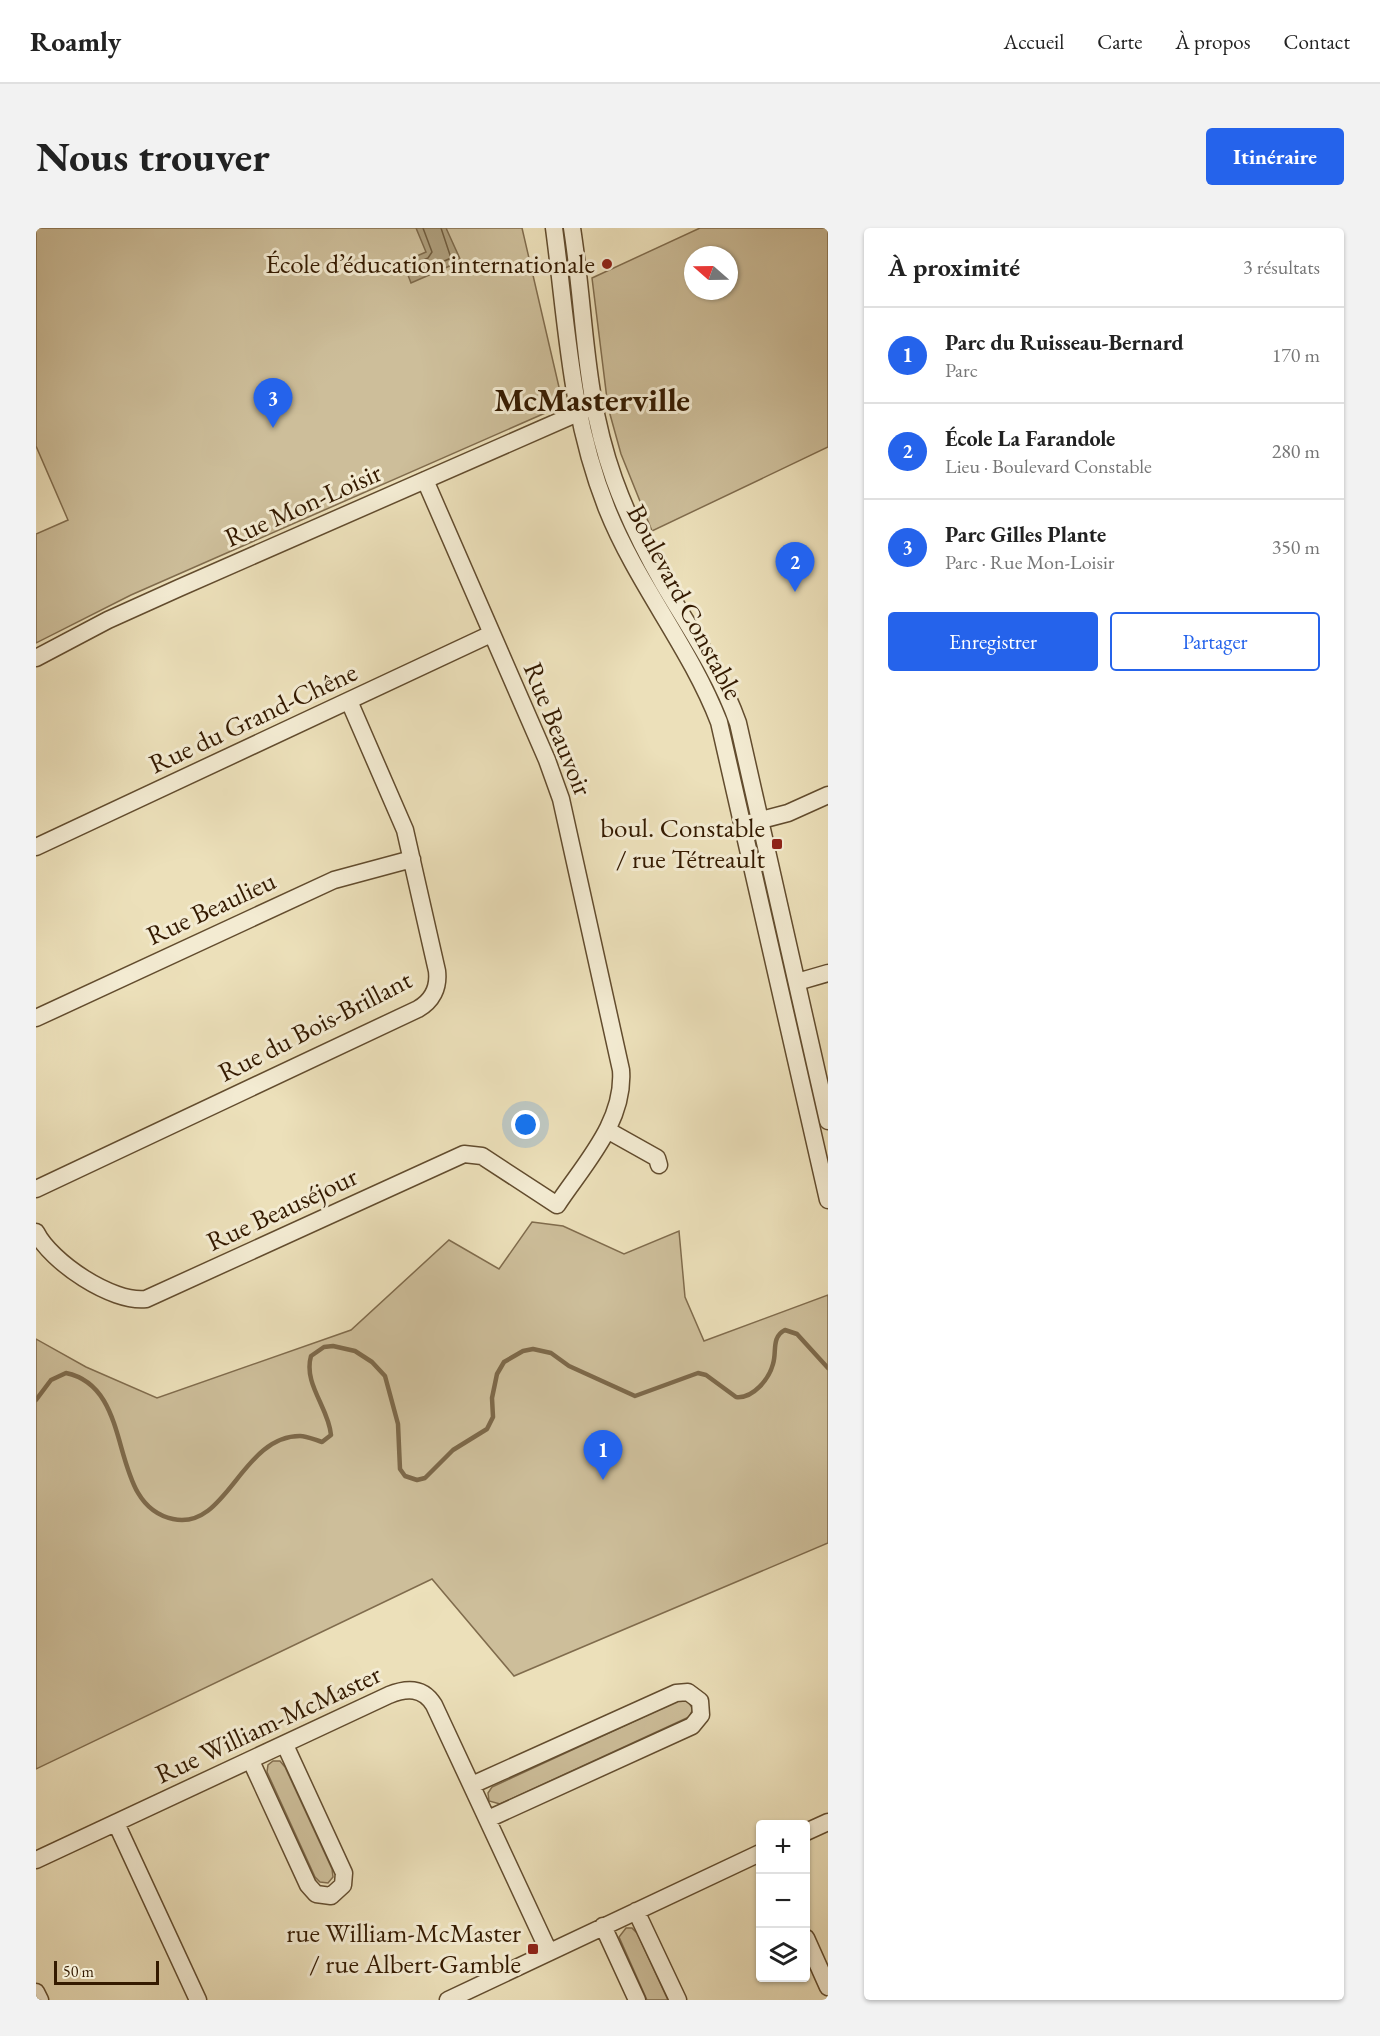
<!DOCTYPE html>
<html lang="fr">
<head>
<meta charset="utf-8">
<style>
	:root { --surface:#fff; --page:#f2f2f2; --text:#222; --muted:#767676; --line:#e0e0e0; --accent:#2563eb }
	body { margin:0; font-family:"EB Garamond",serif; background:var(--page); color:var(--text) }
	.controls { position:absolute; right:18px; bottom:18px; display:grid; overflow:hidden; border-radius:6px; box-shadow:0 2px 4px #0004 }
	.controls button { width:54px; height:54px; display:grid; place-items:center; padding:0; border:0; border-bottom:2px solid var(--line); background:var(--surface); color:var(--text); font:30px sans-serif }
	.compass { position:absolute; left:648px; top:18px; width:54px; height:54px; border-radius:50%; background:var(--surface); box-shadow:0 2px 4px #0004; rotate:290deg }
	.scale { position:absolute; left:18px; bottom:15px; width:105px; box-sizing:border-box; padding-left:6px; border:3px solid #341a00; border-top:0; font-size:16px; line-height:21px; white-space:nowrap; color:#341a00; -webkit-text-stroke:4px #f3ebd2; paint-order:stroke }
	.you { position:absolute; left:490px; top:897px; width:21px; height:21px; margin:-15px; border:4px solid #fff; border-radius:50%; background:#1a73e8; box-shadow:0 0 0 9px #1a73e833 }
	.badge { display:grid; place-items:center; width:39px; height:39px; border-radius:50%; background:var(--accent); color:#fff; font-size:20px; font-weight:700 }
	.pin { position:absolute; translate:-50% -50px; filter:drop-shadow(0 2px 3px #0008) }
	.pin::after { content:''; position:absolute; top:32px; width:21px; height:18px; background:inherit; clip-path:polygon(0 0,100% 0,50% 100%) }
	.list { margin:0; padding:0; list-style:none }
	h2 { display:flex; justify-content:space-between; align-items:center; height:78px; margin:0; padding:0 24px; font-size:26px }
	h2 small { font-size:20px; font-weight:400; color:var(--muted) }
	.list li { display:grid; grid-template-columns:39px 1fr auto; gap:18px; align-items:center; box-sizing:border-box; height:96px; padding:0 24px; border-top:2px solid var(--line) }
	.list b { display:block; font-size:22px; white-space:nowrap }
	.list p { margin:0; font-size:20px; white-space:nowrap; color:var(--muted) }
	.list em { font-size:20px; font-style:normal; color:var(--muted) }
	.actions { display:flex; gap:12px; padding:18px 24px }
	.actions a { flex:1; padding:14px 0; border:2px solid var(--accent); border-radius:6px; text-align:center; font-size:21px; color:var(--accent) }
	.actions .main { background:var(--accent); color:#fff }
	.icon { flex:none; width:33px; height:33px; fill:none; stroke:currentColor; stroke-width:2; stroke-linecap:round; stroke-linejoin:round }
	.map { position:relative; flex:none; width:792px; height:1772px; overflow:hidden; border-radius:6px }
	header { display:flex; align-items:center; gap:36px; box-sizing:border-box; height:84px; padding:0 30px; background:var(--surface); border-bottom:2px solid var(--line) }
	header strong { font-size:28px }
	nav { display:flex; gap:33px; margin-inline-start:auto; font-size:21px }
	.intro { display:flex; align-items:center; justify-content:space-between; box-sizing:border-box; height:144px; padding:0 36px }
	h1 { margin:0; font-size:42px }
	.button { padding:15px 27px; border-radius:6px; background:var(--accent); color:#fff; font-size:21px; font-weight:700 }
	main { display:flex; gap:36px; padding:0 36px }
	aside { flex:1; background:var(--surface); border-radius:6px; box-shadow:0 2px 4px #0004 }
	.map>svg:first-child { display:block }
	.green { fill:#cdbe9a; stroke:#806c4d; stroke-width:1.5; fill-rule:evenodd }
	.water { fill:#ad9d7b; stroke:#7d694a; stroke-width:1.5 }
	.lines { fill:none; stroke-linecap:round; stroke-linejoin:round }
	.shore { stroke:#705c3e; stroke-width:1.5 }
	.stream { stroke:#7d694a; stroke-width:4.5 }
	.minor-casing { stroke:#624c2e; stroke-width:19 }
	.minor { stroke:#f3ebd2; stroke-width:16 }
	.poi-dot { fill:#8f2418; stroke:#f3ebd2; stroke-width:2 }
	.labels { text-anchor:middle; stroke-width:6; stroke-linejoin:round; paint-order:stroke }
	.poi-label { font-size:27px; fill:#341a00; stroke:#f3ebd2; text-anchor:end }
	.street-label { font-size:27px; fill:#341a00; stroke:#f3ebd2 }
	.district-label { font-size:33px; font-weight:bold; fill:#341a00; stroke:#f3ebd2 }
</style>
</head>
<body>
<header>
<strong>Roamly</strong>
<nav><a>Accueil</a><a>Carte</a><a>À propos</a><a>Contact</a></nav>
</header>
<div class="intro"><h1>Nous trouver</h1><a class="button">Itinéraire</a></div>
<main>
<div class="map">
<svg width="792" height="1772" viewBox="0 0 792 1772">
	<rect width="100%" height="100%" fill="#ece0ba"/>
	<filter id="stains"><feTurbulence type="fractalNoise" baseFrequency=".00333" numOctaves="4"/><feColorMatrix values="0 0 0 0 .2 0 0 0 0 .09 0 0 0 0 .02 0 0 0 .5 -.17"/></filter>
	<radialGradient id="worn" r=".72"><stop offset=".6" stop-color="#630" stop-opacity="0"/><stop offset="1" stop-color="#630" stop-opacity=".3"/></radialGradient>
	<path class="green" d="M0,0H486L526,172L516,182L95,367L0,415V306L32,292L0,218Z
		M664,0H792V219L616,303L585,226L572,179L556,50ZM657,27H693V63H657Z
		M496,994L527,998L588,1026L643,1003L649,1069L668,1113L792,1067V1315L478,1448L396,1351L0,1541V1111L50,1139L121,1170L315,1102L413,1012L463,1041Z
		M651,1472L657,1481L653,1489L464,1576L453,1573L452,1565L456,1559L642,1473Z
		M237,1533H244L249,1539L296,1641L297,1649L292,1655L284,1654L279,1649L231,1544L232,1537Z
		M590,1700H596L601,1705L632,1772H611L583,1709Z"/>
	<path class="water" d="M380,0H410L425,33L375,55L367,34L390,24Z"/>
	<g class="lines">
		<path class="shore" d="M387,0L396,24L392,30L376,37L380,46L415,30L405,0"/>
		<path class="stream" d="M0,1172L15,1152L30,1145C102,1160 69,1277 137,1291C191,1303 205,1208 264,1208C271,1208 279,1212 286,1214L295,1207C293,1180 267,1156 275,1128L288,1119L297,1118L319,1123L336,1134L349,1148L362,1196L364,1241L369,1248L381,1252L389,1250L417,1222L451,1201L457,1189L456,1170L461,1146L468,1134L487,1123L497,1121L515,1125L533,1138L599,1168L662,1145L670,1147L700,1169C717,1171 733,1151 737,1136C741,1124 735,1109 749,1102L761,1106L792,1140"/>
		<defs>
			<path id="minor" d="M518,0C531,97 534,188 571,281C601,356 654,419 683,494L792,972
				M536,0C550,89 547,164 578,251C591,287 608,322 627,355C654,401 684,444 702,495L792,893
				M0,430L72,392L143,360L551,181
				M714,595L752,585L792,567
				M0,619L455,406
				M761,754L792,745
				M0,790L298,652L376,631
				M571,902L621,930L623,937
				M0,961L382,781C396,773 403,760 401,743L369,602L313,473
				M0,1004C15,1034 76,1075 110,1071L428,926L446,928L521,977C548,936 589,894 585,842L525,571L511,532L389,252
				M215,1533L272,1657L280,1666L295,1668L307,1657L308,1645L249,1517
				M436,1557L640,1465L652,1464L664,1473L665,1487L656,1498L452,1591
				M80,1595L162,1772
				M770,1604L792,1594
				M0,1632L353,1467C370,1460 387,1459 398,1477L513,1724
				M600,1683L642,1772
				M567,1698L601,1772
				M770,1710L792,1759
				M0,1764L4,1772
				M412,1772L724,1625"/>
		</defs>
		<use href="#minor" class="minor-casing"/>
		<use href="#minor" class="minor"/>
	</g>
	<g class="poi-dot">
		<circle cx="571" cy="36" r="6"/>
		<rect x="735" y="610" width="12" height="12" rx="3"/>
		<rect x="491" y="1715" width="12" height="12" rx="3"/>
	</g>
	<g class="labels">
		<g class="poi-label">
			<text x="559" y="45">École d’éducation internationale</text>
			<text x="729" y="609">boul. Constable<tspan x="729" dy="31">/ rue Tétreault</tspan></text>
			<text x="485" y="1714">rue William-McMaster<tspan x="485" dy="31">/ rue Albert-Gamble</tspan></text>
		</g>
		<g class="street-label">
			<text transform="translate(267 277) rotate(-24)" y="9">Rue Mon-Loisir</text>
			<text transform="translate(649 374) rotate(62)" y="9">Boulevard Constable</text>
			<text transform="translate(217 490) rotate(-25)" y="9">Rue du Grand-Chêne</text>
			<text transform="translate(522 501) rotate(68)" y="9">Rue Beauvoir</text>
			<text transform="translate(175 680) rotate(-25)" y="9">Rue Beaulieu</text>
			<text transform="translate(279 798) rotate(-27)" y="9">Rue du Bois-Brillant</text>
			<text transform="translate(246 981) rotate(-25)" y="9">Rue Beauséjour</text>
			<text transform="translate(232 1496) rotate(-25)" y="9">Rue William-McMaster</text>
		</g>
		<g class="district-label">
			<text x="556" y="183">McMasterville</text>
		</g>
	</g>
	<rect width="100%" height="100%" filter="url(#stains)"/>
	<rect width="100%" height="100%" fill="url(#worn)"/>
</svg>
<div class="controls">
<button>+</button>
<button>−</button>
<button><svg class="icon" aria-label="layers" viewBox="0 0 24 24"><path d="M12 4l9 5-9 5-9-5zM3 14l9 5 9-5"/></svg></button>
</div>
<svg class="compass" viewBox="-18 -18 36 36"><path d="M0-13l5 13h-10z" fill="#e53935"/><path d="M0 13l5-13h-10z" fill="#767676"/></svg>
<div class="scale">50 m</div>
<div class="you"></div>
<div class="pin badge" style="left:567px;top:1252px">1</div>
<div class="pin badge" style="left:759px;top:364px">2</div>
<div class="pin badge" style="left:237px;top:200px">3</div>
</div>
<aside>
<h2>À proximité<small>3 résultats</small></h2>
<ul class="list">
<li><span class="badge">1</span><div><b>Parc du Ruisseau-Bernard</b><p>Parc</p></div><em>170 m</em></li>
<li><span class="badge">2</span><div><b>École La Farandole</b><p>Lieu · Boulevard Constable</p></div><em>280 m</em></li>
<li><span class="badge">3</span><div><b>Parc Gilles Plante</b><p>Parc · Rue Mon-Loisir</p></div><em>350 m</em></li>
</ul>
<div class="actions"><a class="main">Enregistrer</a><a>Partager</a></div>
</aside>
</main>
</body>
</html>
